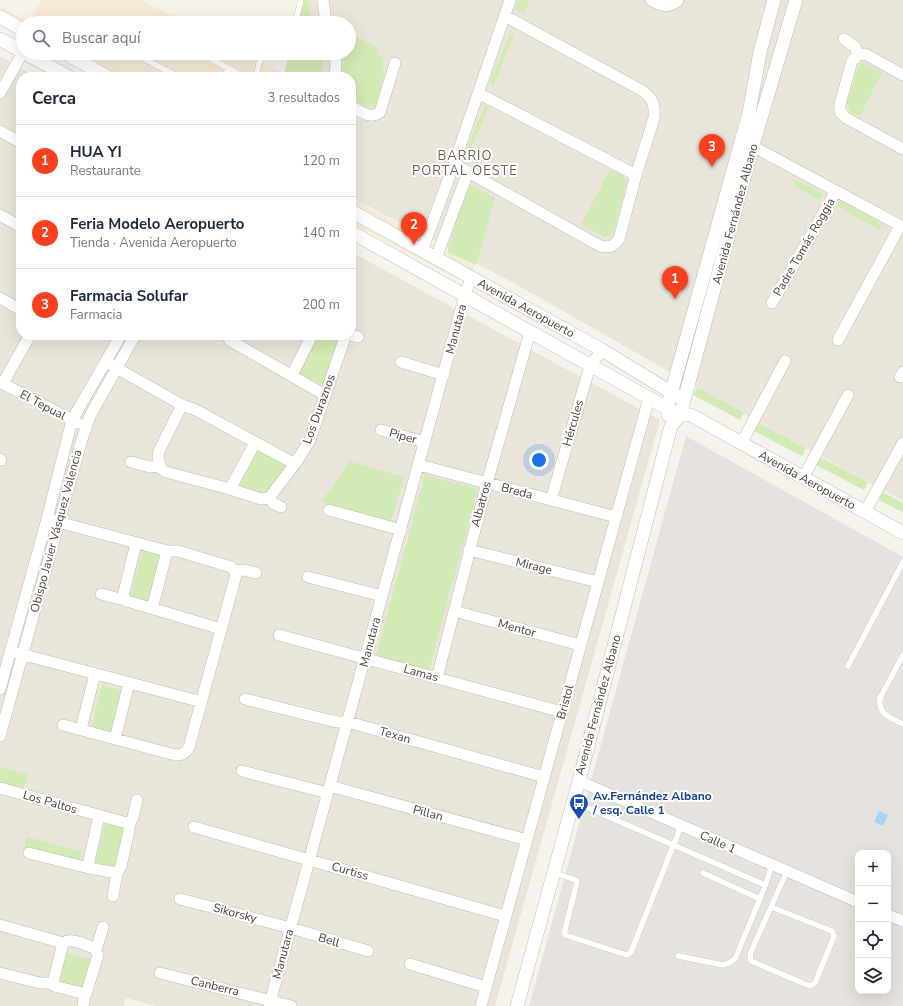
<!DOCTYPE html>
<html lang="es">
<head>
<meta charset="utf-8">
<style>
	:root { --surface:#fff; --page:#f6f6f7; --text:#1f2937; --muted:#747a83; --line:#e0e1e3; --accent:#fc3f1d }
	body { margin:0; font-family:"Nunito Sans",sans-serif; background:var(--page); color:var(--text) }
	.controls { position:absolute; right:12px; bottom:12px; display:grid; overflow:hidden; border-radius:8px; box-shadow:0 4px 16px #0002 }
	.controls button { width:36px; height:36px; display:grid; place-items:center; padding:0; border:0; border-bottom:1px solid var(--line); background:var(--surface); color:var(--text); font:20px sans-serif }
	.you { position:absolute; left:539px; top:460px; width:14px; height:14px; margin:-10px; border:3px solid #fff; border-radius:50%; background:#1a73e8; box-shadow:0 0 0 6px #1a73e833 }
	.badge { display:grid; place-items:center; width:26px; height:26px; border-radius:50%; background:var(--accent); color:#fff; font-size:13px; font-weight:700 }
	.pin { position:absolute; translate:-50% -33px; filter:drop-shadow(0 1px 2px #0008) }
	.pin::after { content:''; position:absolute; top:21px; width:14px; height:12px; background:inherit; clip-path:polygon(0 0,100% 0,50% 100%) }
	.list { margin:0; padding:0; list-style:none }
	h2 { display:flex; justify-content:space-between; align-items:center; height:52px; margin:0; padding:0 16px; font-size:17px }
	h2 small { font-size:13px; font-weight:400; color:var(--muted) }
	.list li { display:grid; grid-template-columns:26px 1fr auto; gap:12px; align-items:center; box-sizing:border-box; height:72px; padding:0 16px; border-top:1px solid var(--line) }
	.list b { display:block; font-size:15px; white-space:nowrap }
	.list p { margin:0; font-size:13px; white-space:nowrap; color:var(--muted) }
	.list em { font-size:13px; font-style:normal; color:var(--muted) }
	.icon { flex:none; width:22px; height:22px; fill:none; stroke:currentColor; stroke-width:2; stroke-linecap:round; stroke-linejoin:round }
	.map { position:relative; flex:none; width:903px; height:1006px; overflow:hidden }
	.search { position:absolute; background:var(--surface); box-shadow:0 4px 16px #0002; left:16px; top:16px; width:340px; height:44px; display:flex; align-items:center; gap:10px; box-sizing:border-box; padding:0 14px; border-radius:22px; color:var(--muted); font-size:15px }
	.panel { position:absolute; background:var(--surface); box-shadow:0 4px 16px #0002; left:16px; top:72px; width:340px; height:268px; border-radius:16px }
	.map>svg:first-child { display:block }
	.residential { fill:#eae5da }
	.commercial { fill:#f7ead8 }
	.industrial { fill:#e6e2dd; fill-rule:evenodd }
	.green { fill:#d2eab5 }
	.water { fill:#a9d4f2 }
	.lines { fill:none; stroke-linecap:round; stroke-linejoin:round }
	.service-casing { stroke:#c2bbae; stroke-width:6 }
	.minor-casing { stroke:#c2bbae; stroke-width:12 }
	.tertiary-casing { stroke:#c2bbae; stroke-width:14 }
	.service { stroke:#fff; stroke-width:5.5 }
	.minor { stroke:#fff; stroke-width:11 }
	.tertiary { stroke:#fff; stroke-width:13 }
	.labels { text-anchor:middle; stroke-width:4; stroke-linejoin:round; paint-order:stroke }
	.street-label { font-size:12px; fill:#4b4439; stroke:#fff }
	.transit-label { font-size:12px; font-weight:bold; fill:#164399; stroke:#fff; text-anchor:start }
	.neighbourhood-label { font-size:13px; letter-spacing:1px; fill:#6e6250; stroke:#fff }
</style>
</head>
<body>
<div class="map">
<svg width="903" height="1006" viewBox="0 0 903 1006">
	<rect width="100%" height="100%" fill="#f6f3ec"/>
	<path class="residential" d="M304,0H903V501L773,430L508,280L351,197V77H283L289,53H349V23H298Z
		M0,56L37,77H21V335H351V252L660,420L495,1006H156L126,998L124,1006H0Z"/>
	<path class="commercial" d="M42,0H141L186,23H23V37L0,24V6L29,22Z
		M52,53H245L284,73L283,77H96Z
		M351,198L475,267L468,284L351,223Z"/>
	<path class="industrial" d="M686,436L903,557V1006H529ZM858,853H888V991H858Z"/>
	<path class="green" d="M304,0H307L313,23H298Z
		M519,0H530L524,13L515,9Z
		M349,33L378,48L376,54L384,58L382,65L384,73L376,106L371,108L351,101V77H341L343,62L341,53H349Z
		M510,34L514,36L493,86L490,81Z
		M290,53H321L323,65L320,77H283Z
		M862,62L882,72L860,116L850,111L847,102L858,68Z
		M485,105L489,107L468,157L465,153Z
		M610,170L623,175L627,182L613,234L605,237L581,224Z
		M796,180L823,194L820,200L793,185Z
		M467,183L495,198L476,265L447,252Z
		M840,200L882,224L879,230L837,206Z
		M317,335H338L340,338L324,385L297,373Z
		M697,387L744,413L740,420L693,395Z
		M759,423L806,448L802,456L754,431Z
		M263,449L285,463L286,471L269,493L262,496L241,488L237,481L253,452Z
		M820,457L868,482L864,490L816,465Z
		M348,461L404,477L391,522L321,502L346,467Z
		M425,475L478,489L429,670L376,656Z
		M883,492L903,503V512L879,500Z
		M143,549L161,555L149,602L135,598L130,595Z
		M102,685L122,690L112,735L91,730Z
		M0,767L28,775L23,790L0,783Z
		M105,822L125,827L116,867L95,862Z
		M27,837L82,852L79,863L24,848Z
		M67,953L92,960L84,990L58,983Z"/>
	<path class="water" d="M879,811L888,815L883,826L874,822Z"/>
	<g class="lines">
		<defs>
			<path id="service" d="M295,23L301,0
				M133,53L179,77
				M201,53L244,77
				M223,77L229,69
				M256,77L259,63L265,53
				M903,655L880,698C878,715 890,717 903,724
				M848,666L903,562
				M586,807L765,885
				M554,873L576,880L577,882L565,930V935L627,955L631,952L681,826
				M703,873L760,899
				M771,907L750,954L751,961L805,984L810,986L815,983L834,936L832,931L771,907L787,871
				M678,956L723,965L729,963L735,959L764,889L772,865"/>
			<path id="minor" d="M323,0L326,23
				M651,0C661,6 669,9 678,0
				M844,39L855,47L858,55
				M334,53L336,63L335,77
				M903,75L865,54L858,55L852,61L840,104V112L846,118L903,149
				M0,93L23,52
				M478,93L636,175
				M351,106C360,111 371,120 380,112L395,63
				M0,131L21,143
				M745,142L903,227
				M454,164L600,246C609,248 613,247 619,239L636,175L654,118C655,104 653,98 641,90L505,16
				M0,215L21,227
				M422,251L454,164L510,0
				M436,258L468,172
				M0,298L21,310
				M772,303L836,191
				M228,335L229,339L231,341L325,395
				M351,335L358,337
				M838,340L900,226
				M401,362L444,375
				M111,365L182,405L196,410L295,464
				M292,375L312,335
				M900,377L903,372
				M0,382L78,423
				M3,383L30,335
				M182,405L159,451L158,457L161,469L166,472L230,489L261,499L269,498
				M381,430L425,442
				M741,444L785,361
				M0,459L1,460
				M131,462L150,467L159,466
				M419,465L616,517
				M803,478L848,395
				M230,489L255,443
				M269,498L295,464L310,440L345,337V335
				M269,498L274,504L281,507
				M551,500L590,366L602,350
				M329,510L401,530
				M865,512L903,443
				M47,519L167,551H178L231,567L235,571L236,575L189,747C185,754 182,755 175,755L63,725
				M136,543L123,596L127,601L221,629
				M469,550L598,582
				M235,571L244,570L256,573
				M308,577L382,596
				M101,594L120,599H124
				M152,609L167,551
				M454,611L580,645
				M279,635L562,712
				M17,653L202,702
				M437,678L487,483L530,332
				M0,689L47,519L72,420L121,335
				M245,699L328,720L338,722H348L544,777
				M81,729L95,674
				M0,736L82,439L90,416L135,335
				M115,739L129,683
				M242,771L328,793
				M579,781L858,902
				M330,786L527,840
				M0,788L127,823L129,826V831L121,866L117,873L89,868L88,865L99,816
				M129,826L133,817L137,800
				M194,827L505,916
				M29,853L89,868
				M113,896L117,873
				M180,899L291,928L368,951
				M888,915L903,921
				M0,925L63,943C72,937 85,945 94,948L98,955L86,994L54,986L53,983L63,943
				M96,950L103,927
				M410,964L486,987
				M0,973L40,983H53
				M160,973L291,1006
				M83,1006L85,994
				M269,1006L465,295L471,278
				M481,1006L649,398"/>
			<path id="tertiary" d="M0,17L23,30
				M0,39L23,52
				M25,53L69,77
				M65,53L108,77
				M351,211L602,350L677,396
				M351,232L667,408L680,415H691L903,533
				M668,415L667,408L749,113L760,52L774,0
				M517,1006L579,781L671,426L680,415L753,145L796,0"/>
		</defs>
		<use href="#service" class="service-casing"/>
		<use href="#minor" class="minor-casing"/>
		<use href="#tertiary" class="tertiary-casing"/>
		<use href="#service" class="service"/>
		<use href="#minor" class="minor"/>
		<use href="#tertiary" class="tertiary"/>
	</g>
	<defs>
		<symbol id="bus-pin" viewBox="-11 -11 22 30"><path d="M0 17L-7.5 6A9.5 9.5 0 1 1 7.5 6Z" fill="#1a4fb4" stroke="#fff"/><path d="M-5-6H5V4H4V6H2V4H-2V6H-4V4H-5ZM-3.5-4V0h7V-4ZM-3.5 1.2v1.5H-2V1.2ZM2 1.2v1.5H3.5V1.2Z" fill="#fff"/></symbol>
	</defs>
	<g fill-rule="evenodd">
		<use href="#bus-pin" x="568" y="792" width="22" height="30"/>
	</g>
	<g class="labels">
		<g class="street-label">
			<text transform="translate(735 214) rotate(-75)" y="4">Avenida Fernández Albano</text>
			<text transform="translate(804 247) rotate(-60)" y="4">Padre Tomás Roggia</text>
			<text transform="translate(526 308) rotate(29)" y="4">Avenida Aeropuerto</text>
			<text transform="translate(456 329) rotate(-75)" y="4">Manutara</text>
			<text transform="translate(43 405) rotate(28)" y="4">El Tepual</text>
			<text transform="translate(319 409) rotate(-70)" y="4">Los Duraznos</text>
			<text transform="translate(573 423) rotate(-74)" y="4">Hércules</text>
			<text transform="translate(403 436) rotate(15)" y="4">Piper</text>
			<text transform="translate(807 480) rotate(29)" y="4">Avenida Aeropuerto</text>
			<text transform="translate(517 491) rotate(15)" y="4">Breda</text>
			<text transform="translate(481 504) rotate(-75)" y="4">Albatros</text>
			<text transform="translate(56 531) rotate(-75)" y="4">Obispo Javier Vásquez Valencia</text>
			<text transform="translate(534 566) rotate(14)" y="4">Mirage</text>
			<text transform="translate(517 628) rotate(15)" y="4">Mentor</text>
			<text transform="translate(370 642) rotate(-75)" y="4">Manutara</text>
			<text transform="translate(421 673) rotate(15)" y="4">Lamas</text>
			<text transform="translate(565 702) rotate(-75)" y="4">Bristol</text>
			<text transform="translate(598 705) rotate(-75)" y="4">Avenida Fernández Albano</text>
			<text transform="translate(395 735) rotate(16)" y="4">Texan</text>
			<text transform="translate(50 802) rotate(16)" y="4">Los Paltos</text>
			<text transform="translate(428 813) rotate(15)" y="4">Pillan</text>
			<text transform="translate(718 842) rotate(24)" y="4">Calle 1</text>
			<text transform="translate(350 871) rotate(16)" y="4">Curtiss</text>
			<text transform="translate(235 913) rotate(15)" y="4">Sikorsky</text>
			<text transform="translate(329 940) rotate(17)" y="4">Bell</text>
			<text transform="translate(283 954) rotate(-75)" y="4">Manutara</text>
			<text transform="translate(215 986) rotate(14)" y="4">Canberra</text>
		</g>
		<g class="transit-label">
			<text x="593" y="800">Av.Fernández Albano<tspan x="593" dy="14">/ esq. Calle 1</tspan></text>
		</g>
		<g class="neighbourhood-label">
			<text x="465" y="160">BARRIO<tspan x="465" dy="15">PORTAL OESTE</tspan></text>
		</g>
	</g>
</svg>
<div class="controls">
<button>+</button>
<button>−</button>
<button><svg class="icon" aria-label="locate" viewBox="0 0 24 24"><circle cx="12" cy="12" r="6"/><path d="M12 2v4M12 18v4M2 12h4M18 12h4"/></svg></button>
<button><svg class="icon" aria-label="layers" viewBox="0 0 24 24"><path d="M12 4l9 5-9 5-9-5zM3 14l9 5 9-5"/></svg></button>
</div>
<div class="you"></div>
<div class="pin badge" style="left:675px;top:299px">1</div>
<div class="pin badge" style="left:414px;top:245px">2</div>
<div class="pin badge" style="left:712px;top:167px">3</div>
<div class="search"><svg class="icon" aria-label="search" viewBox="0 0 24 24"><circle cx="10" cy="10" r="6"/><path d="M15 15l6 6"/></svg>Buscar aquí</div>
<section class="panel">
<h2>Cerca<small>3 resultados</small></h2>
<ul class="list">
<li><span class="badge">1</span><div><b>HUA YI</b><p>Restaurante</p></div><em>120 m</em></li>
<li><span class="badge">2</span><div><b>Feria Modelo Aeropuerto</b><p>Tienda · Avenida Aeropuerto</p></div><em>140 m</em></li>
<li><span class="badge">3</span><div><b>Farmacia Solufar</b><p>Farmacia</p></div><em>200 m</em></li>
</ul>
</section>
</div>
</body>
</html>
